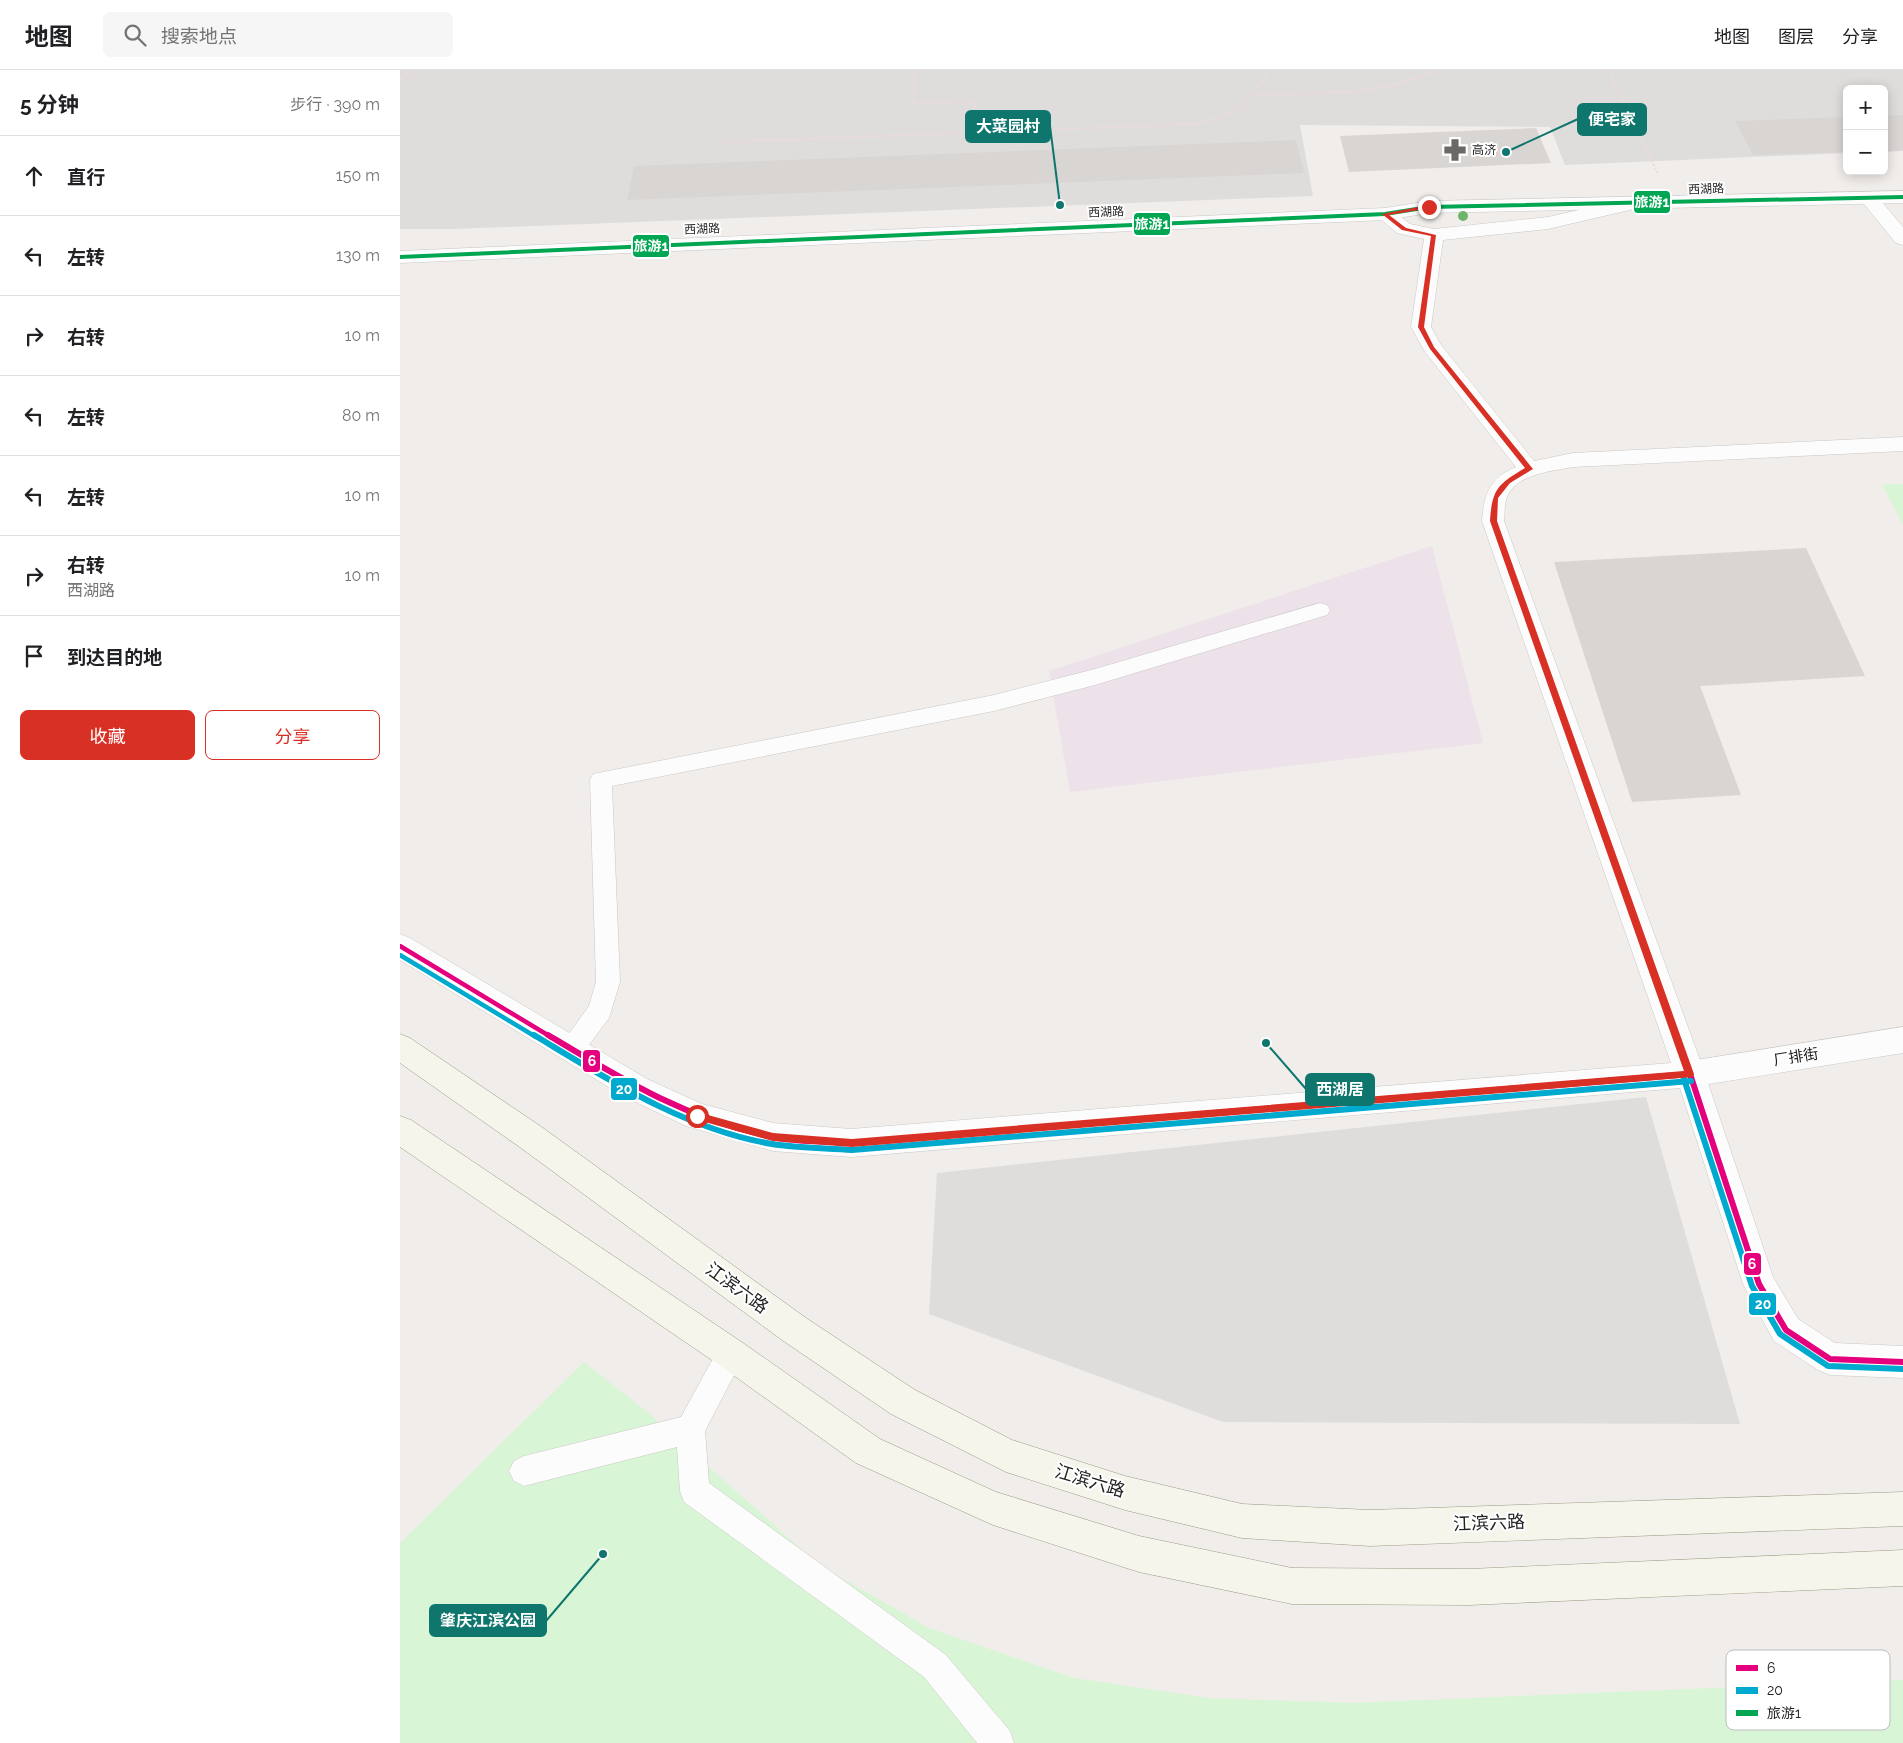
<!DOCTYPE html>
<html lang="zh">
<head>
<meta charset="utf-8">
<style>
	:root { --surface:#fff; --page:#f6f6f6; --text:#202124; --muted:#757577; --line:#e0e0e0; --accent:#d93025 }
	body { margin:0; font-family:Raleway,"Noto Sans SC",sans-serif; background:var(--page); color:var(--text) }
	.controls { position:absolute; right:15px; top:15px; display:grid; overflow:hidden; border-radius:8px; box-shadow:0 2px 12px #0003 }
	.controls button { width:45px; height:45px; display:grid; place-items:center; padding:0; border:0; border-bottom:1px solid var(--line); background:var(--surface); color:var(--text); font:25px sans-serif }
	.stop { position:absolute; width:15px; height:15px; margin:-11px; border:4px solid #d93025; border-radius:50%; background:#fff }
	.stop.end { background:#d93025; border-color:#fff; box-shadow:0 1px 5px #0008 }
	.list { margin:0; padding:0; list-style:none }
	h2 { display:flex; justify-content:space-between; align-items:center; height:65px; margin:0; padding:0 20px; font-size:21px }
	h2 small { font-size:16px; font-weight:400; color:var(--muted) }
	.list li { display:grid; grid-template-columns:32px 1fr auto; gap:15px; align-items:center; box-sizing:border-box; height:80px; padding:0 20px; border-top:1px solid var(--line) }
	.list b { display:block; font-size:19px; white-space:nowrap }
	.list p { margin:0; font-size:16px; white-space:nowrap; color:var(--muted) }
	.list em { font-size:16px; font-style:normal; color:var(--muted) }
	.actions { display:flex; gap:10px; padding:15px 20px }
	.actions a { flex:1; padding:11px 0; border:1px solid var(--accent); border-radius:8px; text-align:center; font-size:18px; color:var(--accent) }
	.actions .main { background:var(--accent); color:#fff }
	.icon { flex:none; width:28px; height:28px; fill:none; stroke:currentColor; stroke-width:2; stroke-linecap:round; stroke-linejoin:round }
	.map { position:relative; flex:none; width:1503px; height:1673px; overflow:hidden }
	header { display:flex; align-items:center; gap:30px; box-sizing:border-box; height:70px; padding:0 25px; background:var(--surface); border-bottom:1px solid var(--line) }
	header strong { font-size:24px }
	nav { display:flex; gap:28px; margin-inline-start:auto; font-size:18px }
	.search { width:350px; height:45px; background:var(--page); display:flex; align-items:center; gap:12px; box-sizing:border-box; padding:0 18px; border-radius:8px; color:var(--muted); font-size:19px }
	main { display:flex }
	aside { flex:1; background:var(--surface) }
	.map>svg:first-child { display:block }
	.residential { fill:#dfdddc }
	.industrial { fill:#eee2ea }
	.park { fill:#d8f6d5 }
	.building { fill:#d8d5d3 }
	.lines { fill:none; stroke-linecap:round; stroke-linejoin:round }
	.service-casing { stroke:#c9c8c6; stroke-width:1 }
	.pedestrian-casing { stroke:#c9c8c6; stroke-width:1 }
	.minor-casing { stroke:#c9c8c6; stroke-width:1 }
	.tertiary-casing { stroke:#c9c8c6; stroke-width:1 }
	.secondary-casing { stroke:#9b9a80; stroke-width:1 }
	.path { stroke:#eddbda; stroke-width:2.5; stroke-dasharray:2 2; stroke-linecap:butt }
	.service { fill:#fdfcfc; fill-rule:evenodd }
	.pedestrian { fill:#fdfcfc; fill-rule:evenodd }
	.minor { fill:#fdfcfc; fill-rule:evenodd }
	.tertiary { fill:#fdfcfc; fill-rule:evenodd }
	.secondary { fill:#f5f5ec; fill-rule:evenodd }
	.bus-1-far1-casing { stroke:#fff; stroke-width:8 }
	.bus-1-casing { stroke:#fff; stroke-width:10 }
	.bus-2-far1-casing { stroke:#fff; stroke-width:8 }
	.bus-2-casing { stroke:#fff; stroke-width:10 }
	.bus-3-casing { stroke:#fff; stroke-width:6 }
	.bus-1-far1 { stroke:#e5007d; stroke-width:4.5 }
	.bus-1 { stroke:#e5007d; stroke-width:6 }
	.bus-2-far1 { stroke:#00a9ce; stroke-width:4.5 }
	.bus-2 { stroke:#00a9ce; stroke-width:6 }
	.bus-3 { stroke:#00a651; stroke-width:4 }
	.tree { fill:#6eb56c }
	.route { fill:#d93025 }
	.labels { text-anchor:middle; stroke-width:4; stroke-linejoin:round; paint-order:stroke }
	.far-poi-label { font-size:12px; fill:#222; stroke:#fff; text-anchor:start }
	.far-street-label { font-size:12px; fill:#222; stroke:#fff }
	.street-label { font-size:15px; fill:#222; stroke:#fff }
	.near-street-label { font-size:18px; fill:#222; stroke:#fff }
	.key { fill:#fff; stroke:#bdbdbd; stroke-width:1 }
	.key-label { font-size:14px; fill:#222 }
	.leader { fill:none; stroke:#0f766e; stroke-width:2 }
	.callout-dot { fill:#0f766e; stroke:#fff; stroke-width:2 }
	.callout { fill:#0f766e; stroke:#0f766e; stroke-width:2 }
	.callout-label { font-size:16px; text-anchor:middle; font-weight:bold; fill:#fff }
	.line-badge { stroke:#fff; stroke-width:2 }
	.badge-label { font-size:14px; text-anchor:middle; font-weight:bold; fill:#fff }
</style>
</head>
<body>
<header>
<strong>地图</strong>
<div class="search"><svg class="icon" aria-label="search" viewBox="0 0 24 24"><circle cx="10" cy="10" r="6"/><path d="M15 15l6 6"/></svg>搜索地点</div>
<nav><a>地图</a><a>图层</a><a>分享</a></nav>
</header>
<main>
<aside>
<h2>5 分钟<small>步行 · 390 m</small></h2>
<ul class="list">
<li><svg class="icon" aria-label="ahead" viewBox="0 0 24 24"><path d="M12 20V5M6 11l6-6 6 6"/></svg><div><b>直行</b></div><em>150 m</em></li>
<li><svg class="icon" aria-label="left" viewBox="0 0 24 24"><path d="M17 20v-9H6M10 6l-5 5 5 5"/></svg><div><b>左转</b></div><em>130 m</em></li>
<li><svg class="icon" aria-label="right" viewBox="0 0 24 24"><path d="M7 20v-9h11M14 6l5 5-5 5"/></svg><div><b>右转</b></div><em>10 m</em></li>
<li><svg class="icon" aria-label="left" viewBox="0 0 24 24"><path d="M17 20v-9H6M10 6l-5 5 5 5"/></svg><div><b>左转</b></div><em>80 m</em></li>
<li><svg class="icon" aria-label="left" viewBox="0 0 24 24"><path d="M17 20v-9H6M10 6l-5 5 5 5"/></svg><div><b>左转</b></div><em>10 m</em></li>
<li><svg class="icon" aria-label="right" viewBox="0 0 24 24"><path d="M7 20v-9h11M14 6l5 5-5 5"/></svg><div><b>右转</b><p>西湖路</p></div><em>10 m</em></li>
<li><svg class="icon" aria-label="arrive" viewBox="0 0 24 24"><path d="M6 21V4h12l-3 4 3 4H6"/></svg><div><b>到达目的地</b></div></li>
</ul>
<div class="actions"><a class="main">收藏</a><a>分享</a></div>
</aside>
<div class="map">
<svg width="1503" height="1673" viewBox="0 0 1503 1673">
	<rect width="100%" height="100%" fill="#f0edea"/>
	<path class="residential" d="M0,0H1503V81L1484,82V19H1447V83L1165,95L1150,57L900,55L913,126L54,159H0Z
		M1246,1027L1340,1354L823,1352L529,1244L537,1103Z"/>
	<path class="industrial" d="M1032,476L1083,673L670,722L649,601Z"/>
	<path class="park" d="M1503,414V454L1482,415Z
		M184,1292L246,1341L419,1495L529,1558L674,1608L809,1628L953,1633L1503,1610V1673H0V1473Z"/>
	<path class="building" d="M1503,45V80L1484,81V46Z
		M1447,47V82L1353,85L1335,51Z
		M1136,58L1151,93L949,102L940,66Z
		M896,70L904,103L227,130L234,96Z
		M1406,478L1465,606L1300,616L1341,725L1232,732L1154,492Z"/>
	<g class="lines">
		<defs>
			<path id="service" d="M920,533L927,535L930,540L927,545L695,615L594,641L212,716L220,912L209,948L180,987L171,990L162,987L158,979L189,936L196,912L190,710L193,704L594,625L695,599Z
				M331,1270L341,1274L345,1284L305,1361L309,1413L546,1585L610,1661L614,1673H577L524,1607L284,1432L280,1421L277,1377L124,1416L114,1411L109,1401L114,1391L124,1386L281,1347L321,1274Z"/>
			<path id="pedestrian" d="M1503,957V983L1290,1017L1280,1013L1275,1004L1280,995L1290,991Z"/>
			<path id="minor" d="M1468,122L1475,124L1503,157V175L1496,173L1459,128L1461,124Z
				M1231,128L1238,130L1240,134L1238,138L1148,159L1043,170L1031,257L1041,275L1134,391L1173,383L1503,367V381L1173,397C1152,401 1116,404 1107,427C1104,434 1105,444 1104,451L1305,1004L1373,1207L1398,1249L1435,1273L1503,1276V1308L1430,1305L1418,1300L1374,1271L1343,1214L1280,1018L451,1087L373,1081L286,1056L225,1027L0,890V864L10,868L247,1009L302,1034L373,1053L451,1059L1271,993L1082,451C1084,425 1089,408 1116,397L1025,282L1011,257L1024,169L997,163L975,144L978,140H992L1010,154L1034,159L1148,147Z"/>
			<path id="tertiary" d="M1503,121V133L1029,143L985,150L0,193V181L985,138L1029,131Z"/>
			<path id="secondary" d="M0,964L10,968L143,1058L406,1248L515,1320L612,1370L725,1406L842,1434L970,1440L1503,1422V1456L970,1476L842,1468L725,1440L606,1402L491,1344L382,1270L121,1078L0,993Z
				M0,1046L11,1050L343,1273L480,1369L596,1422L739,1466L892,1498L1069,1499L1503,1480V1516L1069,1535L892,1534L739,1502L593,1455L456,1393L319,1295L0,1077Z"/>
		</defs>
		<use href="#service" class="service-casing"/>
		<use href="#pedestrian" class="pedestrian-casing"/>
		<use href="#minor" class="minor-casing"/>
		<use href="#tertiary" class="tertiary-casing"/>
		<use href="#secondary" class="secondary-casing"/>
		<path class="path" d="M513,0V33L575,31V63
			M1209,0L1258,104
			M0,8L14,0
			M856,25C916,22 981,27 1036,0
			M325,72L795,54C834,45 848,35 868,0"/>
		<use href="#service" class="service"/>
		<use href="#pedestrian" class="pedestrian"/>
		<use href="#minor" class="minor"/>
		<use href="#tertiary" class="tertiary"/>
		<use href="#secondary" class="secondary"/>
		<defs>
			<path id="bus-1-far1" d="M0,876L151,967"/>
			<path id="bus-1" d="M148,965C223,1010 284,1048 372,1067C397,1072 425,1071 451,1073L1290,1004
				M1290,1004L1359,1214L1386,1260L1430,1289L1503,1292"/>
			<path id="bus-2-far1" d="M0,885L136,967"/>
			<path id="bus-2" d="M134,965C209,1010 284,1059 372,1074C398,1078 426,1078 452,1080L1291,1011
				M1283,1006L1352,1216L1380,1264L1428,1296L1503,1299"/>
			<path id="bus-3" d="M0,187L985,144L1029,137L1503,127"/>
		</defs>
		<use href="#bus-1-far1" class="bus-1-far1-casing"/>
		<use href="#bus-1" class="bus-1-casing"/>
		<use href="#bus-2-far1" class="bus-2-far1-casing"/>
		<use href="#bus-2" class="bus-2-casing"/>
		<use href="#bus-3" class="bus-3-casing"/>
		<use href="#bus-1-far1" class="bus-1-far1"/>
		<use href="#bus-1" class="bus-1"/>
		<use href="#bus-2-far1" class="bus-2-far1"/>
		<use href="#bus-2" class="bus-2"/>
		<use href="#bus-3" class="bus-3"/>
	</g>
	<circle class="tree" cx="1063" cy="146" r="5"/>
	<path class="route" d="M1029,135L1031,138L989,145L1006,158L1036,165L1024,257L1034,277L1133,399L1110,413L1098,428L1097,451L1294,1004L1293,1007L452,1077L373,1071L294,1049V1043L297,1042L373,1063L452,1069L1284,1001L1090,451C1092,419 1098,414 1125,398L1030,279L1018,257L1031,166L1002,160L982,144Z"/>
	<defs>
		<symbol id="pharmacy-bare" viewBox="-9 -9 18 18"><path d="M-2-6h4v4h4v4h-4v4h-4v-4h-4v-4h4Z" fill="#6a6968" stroke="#fff" stroke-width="2.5" paint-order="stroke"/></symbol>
	</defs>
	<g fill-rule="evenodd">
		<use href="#pharmacy-bare" x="1039" y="64" width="32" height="32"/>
	</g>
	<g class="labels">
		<g class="far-poi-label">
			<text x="1072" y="84">高济</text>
		</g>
		<g class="far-street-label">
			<text transform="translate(1306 119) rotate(-2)" y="4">西湖路</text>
			<text transform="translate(706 142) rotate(-2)" y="4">西湖路</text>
			<text transform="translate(302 159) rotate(-2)" y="4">西湖路</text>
		</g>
		<g class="street-label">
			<text transform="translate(1396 987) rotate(-9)" y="5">厂排街</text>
		</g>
		<g class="near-street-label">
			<text transform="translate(337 1218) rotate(36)" y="6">江滨六路</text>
			<text transform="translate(690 1411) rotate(17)" y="6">江滨六路</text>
			<text transform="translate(1089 1453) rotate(-2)" y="6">江滨六路</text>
		</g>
	</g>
	<rect x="1326" y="1580" width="164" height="80" rx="8" class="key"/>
	<rect x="1336" y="1595" width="22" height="6" fill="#e5007d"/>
	<rect x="1336" y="1617" width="22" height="7" fill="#00a9ce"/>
	<rect x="1336" y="1640" width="22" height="6" fill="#00a651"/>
	<g class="key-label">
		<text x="1367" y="1603">6</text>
		<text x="1367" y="1625">20</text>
		<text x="1367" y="1648">旅游1</text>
	</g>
	<path class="leader" d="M1106 82L1178 49M660 135L650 56M866 973L906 1019M203 1484L146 1551"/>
	<g class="callout-dot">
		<circle cx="1106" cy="82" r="5"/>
		<circle cx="660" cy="135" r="5"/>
		<circle cx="866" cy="973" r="5"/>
		<circle cx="203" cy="1484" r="5"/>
	</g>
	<g class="callout">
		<rect x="1178" y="34" width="68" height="31" rx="5"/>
		<rect x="566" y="41" width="84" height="31" rx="5"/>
		<rect x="906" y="1004" width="68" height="31" rx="5"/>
		<rect x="30" y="1535" width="116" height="31" rx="5"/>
	</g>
	<g class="callout-label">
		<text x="1212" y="55">便宅家</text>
		<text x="608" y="62">大菜园村</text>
		<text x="940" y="1025">西湖居</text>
		<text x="88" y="1556">肇庆江滨公园</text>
	</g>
	<g class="line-badge">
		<rect x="1233" y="120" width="38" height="24" rx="5" fill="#00a651"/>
		<rect x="733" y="142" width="38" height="24" rx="5" fill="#00a651"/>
		<rect x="232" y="164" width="38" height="24" rx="5" fill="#00a651"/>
		<rect x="182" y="979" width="19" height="24" rx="5" fill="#e5007d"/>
		<rect x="210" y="1007" width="28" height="24" rx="5" fill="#00a9ce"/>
		<rect x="1343" y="1182" width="19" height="24" rx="5" fill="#e5007d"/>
		<rect x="1348" y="1222" width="29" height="24" rx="5" fill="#00a9ce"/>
	</g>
	<g class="badge-label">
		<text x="1252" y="137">旅游1</text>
		<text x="752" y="159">旅游1</text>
		<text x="251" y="181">旅游1</text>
		<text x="192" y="996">6</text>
		<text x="224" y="1024">20</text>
		<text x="1352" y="1199">6</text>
		<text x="1363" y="1239">20</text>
	</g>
</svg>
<div class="controls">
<button>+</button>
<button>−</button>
</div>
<div class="stop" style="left:297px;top:1046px"></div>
<div class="stop end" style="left:1029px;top:137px"></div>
</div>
</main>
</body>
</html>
